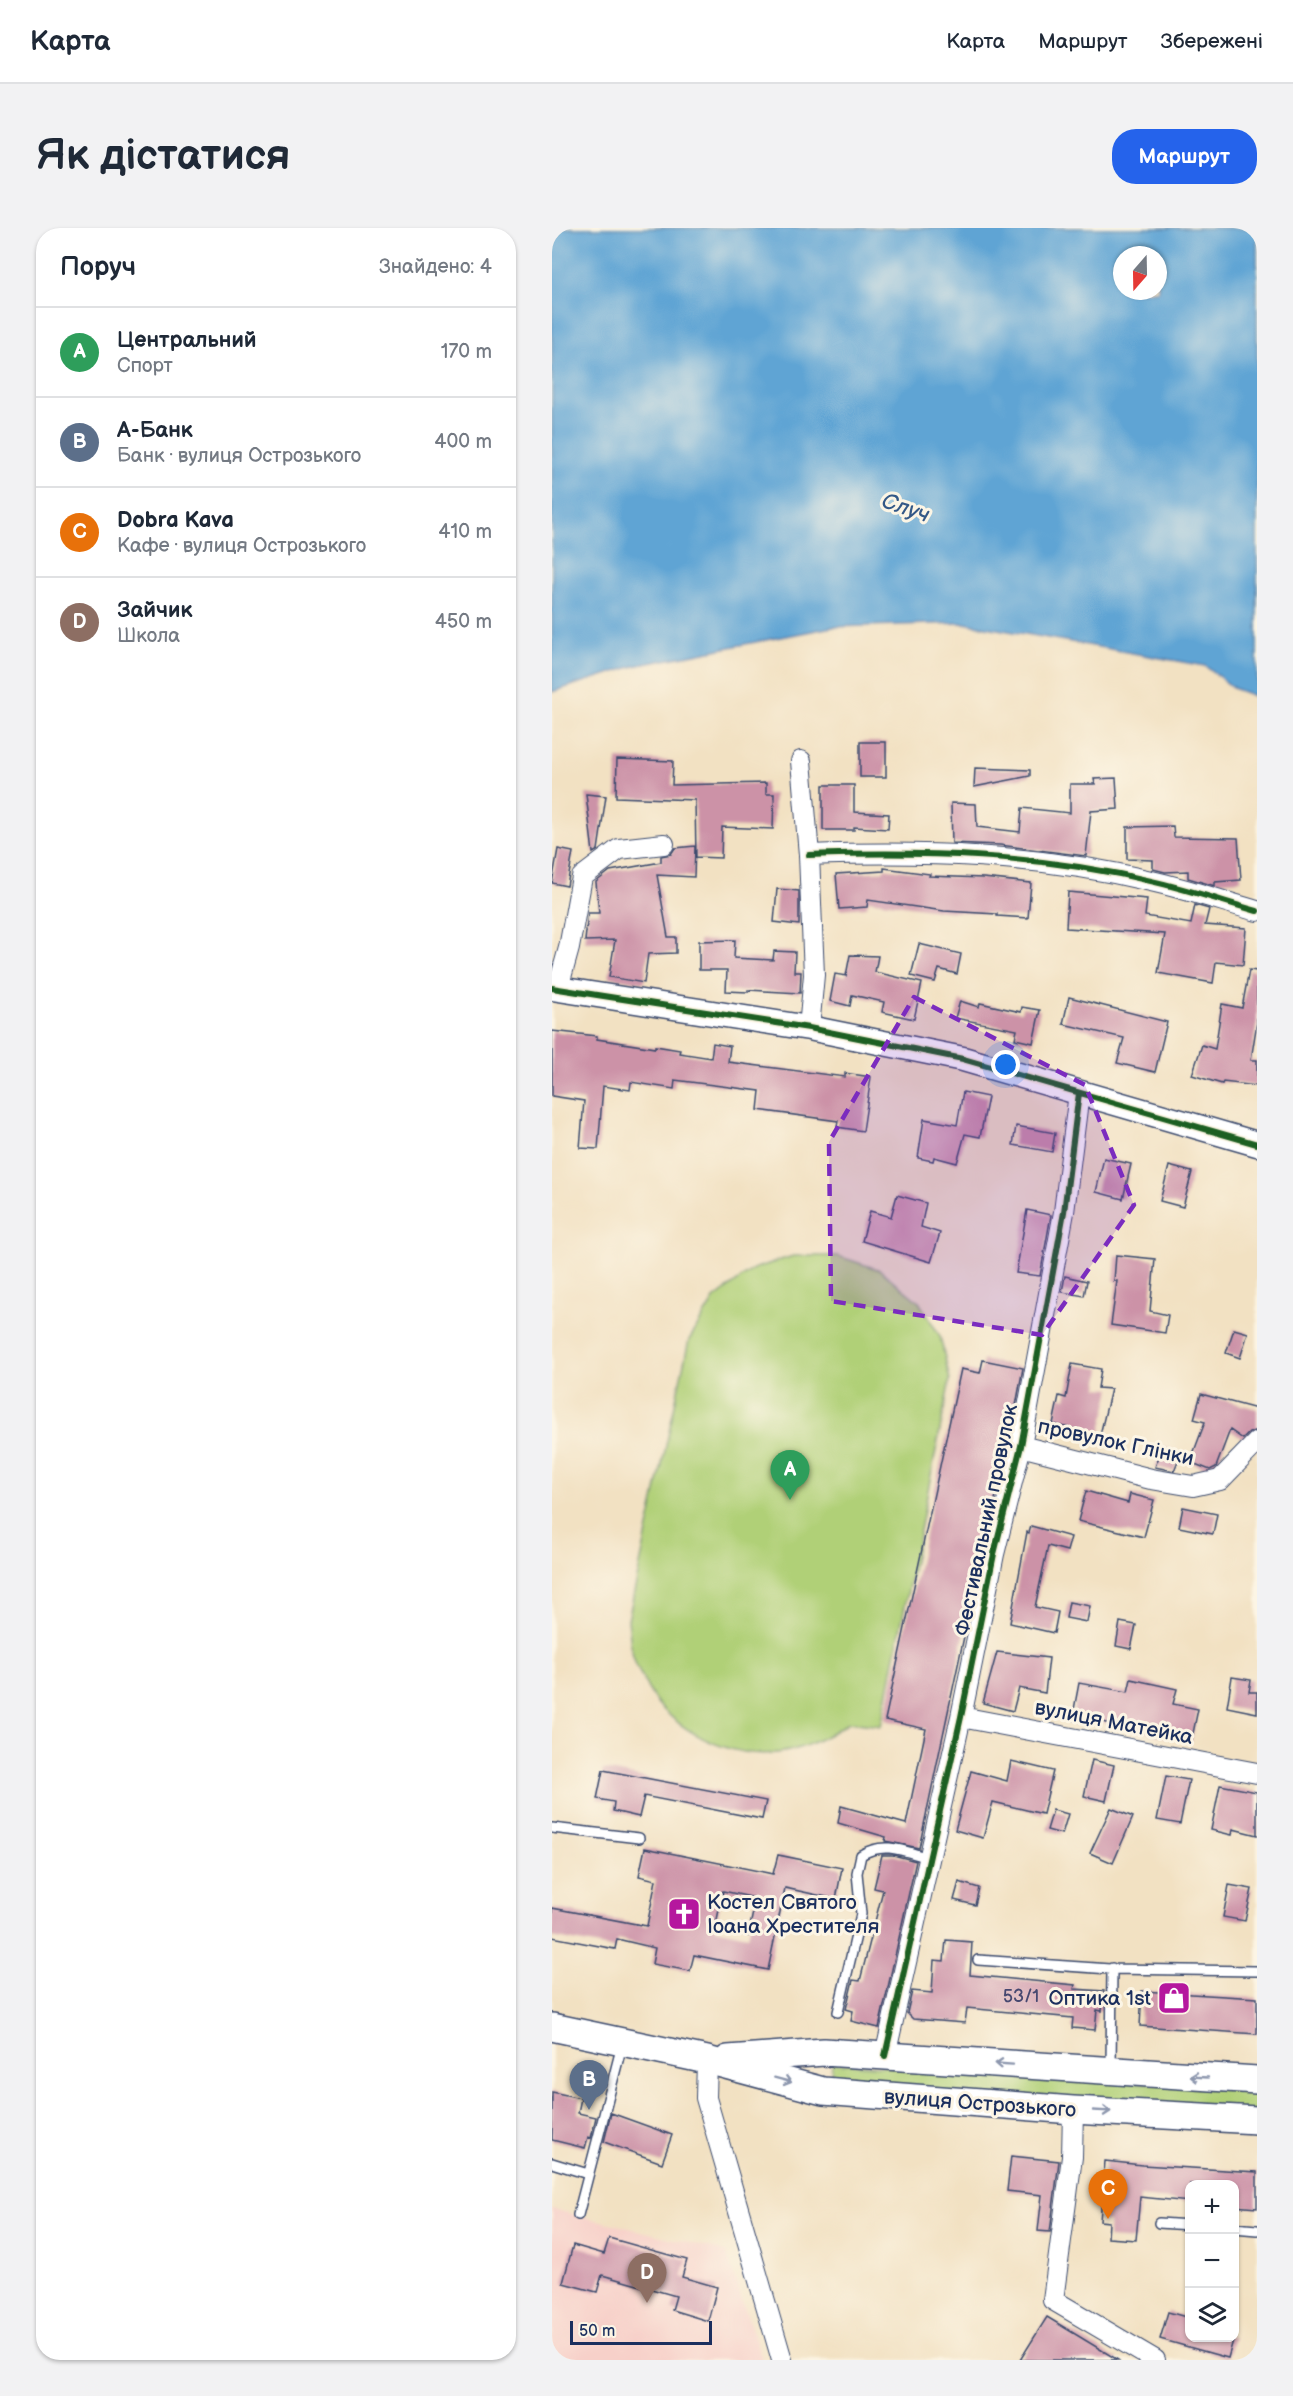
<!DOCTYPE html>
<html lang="uk">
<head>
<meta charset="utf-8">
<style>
	:root { --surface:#fff; --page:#f2f2f3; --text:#1f2937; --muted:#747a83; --line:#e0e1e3; --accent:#2563eb }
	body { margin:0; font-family:"Balsamiq Sans",sans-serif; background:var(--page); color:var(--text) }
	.controls { position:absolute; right:18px; bottom:18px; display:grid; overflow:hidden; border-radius:12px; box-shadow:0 2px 4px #0004 }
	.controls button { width:54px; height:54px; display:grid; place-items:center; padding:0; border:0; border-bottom:2px solid var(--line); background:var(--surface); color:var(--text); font:30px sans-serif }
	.compass { position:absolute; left:561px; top:18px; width:54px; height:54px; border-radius:50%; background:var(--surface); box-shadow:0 2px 4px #0004; rotate:200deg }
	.scale { position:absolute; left:18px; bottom:15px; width:142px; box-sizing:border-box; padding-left:6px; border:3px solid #1b2f5e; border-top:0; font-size:16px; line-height:21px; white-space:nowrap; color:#1b2f5e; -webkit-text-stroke:4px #fcf5e5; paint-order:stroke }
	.you { position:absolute; left:454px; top:837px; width:21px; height:21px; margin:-15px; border:4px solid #fff; border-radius:50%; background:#1a73e8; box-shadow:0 0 0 9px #1a73e833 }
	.badge { display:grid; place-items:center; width:39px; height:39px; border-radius:50%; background:var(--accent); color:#fff; font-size:20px; font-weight:700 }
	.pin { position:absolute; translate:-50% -50px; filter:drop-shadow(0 2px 3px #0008) }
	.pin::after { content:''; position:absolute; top:32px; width:21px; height:18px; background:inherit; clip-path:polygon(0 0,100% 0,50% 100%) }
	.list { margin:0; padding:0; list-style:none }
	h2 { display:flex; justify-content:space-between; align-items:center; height:78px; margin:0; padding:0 24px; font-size:26px }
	h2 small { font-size:20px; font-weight:400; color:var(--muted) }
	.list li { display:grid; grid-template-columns:39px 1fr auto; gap:18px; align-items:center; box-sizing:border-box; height:90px; padding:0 24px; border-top:2px solid var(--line) }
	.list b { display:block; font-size:22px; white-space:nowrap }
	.list p { margin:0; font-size:20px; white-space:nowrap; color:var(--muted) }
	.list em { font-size:20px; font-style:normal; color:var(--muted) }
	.icon { flex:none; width:33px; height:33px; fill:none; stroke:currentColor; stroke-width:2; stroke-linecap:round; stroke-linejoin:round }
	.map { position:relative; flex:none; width:705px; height:2132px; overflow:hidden; border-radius:24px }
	header { display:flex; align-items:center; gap:36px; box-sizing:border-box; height:84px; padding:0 30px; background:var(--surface); border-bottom:2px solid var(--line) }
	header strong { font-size:28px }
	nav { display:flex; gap:33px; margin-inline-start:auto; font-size:21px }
	.intro { display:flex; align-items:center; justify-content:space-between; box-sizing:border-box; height:144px; padding:0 36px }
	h1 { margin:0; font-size:42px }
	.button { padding:15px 27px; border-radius:24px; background:var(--accent); color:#fff; font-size:21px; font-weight:700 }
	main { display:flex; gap:36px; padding:0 36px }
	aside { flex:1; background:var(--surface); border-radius:24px; box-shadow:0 2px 4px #0004 }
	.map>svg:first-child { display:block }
	.built { fill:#f7d0c9 }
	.green { fill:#b0d077; stroke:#66806a; stroke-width:1.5 }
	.water { fill:#5fa4d4; stroke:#3d6a99; stroke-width:1.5; fill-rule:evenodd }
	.building { fill:#cc92a7; fill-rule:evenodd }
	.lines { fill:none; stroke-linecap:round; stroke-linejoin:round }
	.service-casing { stroke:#3b4a6d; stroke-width:12 }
	.minor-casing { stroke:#3b4a6d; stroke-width:22 }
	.tertiary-casing { stroke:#3b4a6d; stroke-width:27 }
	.secondary-casing { stroke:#3b4a6d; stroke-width:30 }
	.service { stroke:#fff; stroke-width:9 }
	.minor { stroke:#fff; stroke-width:20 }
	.tertiary { stroke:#fff; stroke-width:24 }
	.secondary { stroke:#fff; stroke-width:27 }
	.cycleway-casing { stroke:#fcf5e5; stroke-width:10 }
	.cycleway { stroke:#1b5e20; stroke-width:6 }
	.oneway { stroke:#8d97ae }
	.marked { fill:#7b2cbf; fill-opacity:0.2; stroke:#7b2cbf; stroke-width:4.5; stroke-dasharray:12 8; stroke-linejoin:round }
	.labels { text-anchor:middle; stroke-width:6; stroke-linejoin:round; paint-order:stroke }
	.number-label { font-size:18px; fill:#474870 }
	.street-label { font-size:21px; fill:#1b2f5e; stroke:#fcf5e5 }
	.poi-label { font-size:21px; fill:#1b2f5e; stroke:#fcf5e5; text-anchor:start }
	.water-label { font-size:22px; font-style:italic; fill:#335887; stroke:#fcf5e5 }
</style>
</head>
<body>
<header>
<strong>Карта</strong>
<nav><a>Карта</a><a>Маршрут</a><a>Збережені</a></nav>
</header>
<div class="intro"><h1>Як дістатися</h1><a class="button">Маршрут</a></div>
<main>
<aside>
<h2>Поруч<small>Знайдено: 4</small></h2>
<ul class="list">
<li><span class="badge" style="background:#2e9e5b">A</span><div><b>Центральний</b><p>Спорт</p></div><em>170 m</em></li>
<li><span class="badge" style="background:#5c6f8a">B</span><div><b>А-Банк</b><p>Банк · вулиця Острозького</p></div><em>400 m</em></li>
<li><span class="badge" style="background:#e8710a">C</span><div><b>Dobra Kava</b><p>Кафе · вулиця Острозького</p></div><em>410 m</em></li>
<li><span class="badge" style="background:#8d6e63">D</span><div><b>Зайчик</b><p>Школа</p></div><em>450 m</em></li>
</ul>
</aside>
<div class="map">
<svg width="705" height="2132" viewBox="0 0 705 2132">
	<rect width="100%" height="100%" fill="#fcf5e5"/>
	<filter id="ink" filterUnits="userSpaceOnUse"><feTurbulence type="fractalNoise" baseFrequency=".0167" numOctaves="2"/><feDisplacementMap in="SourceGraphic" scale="12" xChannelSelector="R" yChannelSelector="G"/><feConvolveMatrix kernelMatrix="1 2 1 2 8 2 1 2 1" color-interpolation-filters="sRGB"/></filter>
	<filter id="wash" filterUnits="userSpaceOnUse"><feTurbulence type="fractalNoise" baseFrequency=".008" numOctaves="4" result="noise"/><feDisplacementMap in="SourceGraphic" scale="24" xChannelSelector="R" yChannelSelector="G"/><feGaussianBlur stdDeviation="1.35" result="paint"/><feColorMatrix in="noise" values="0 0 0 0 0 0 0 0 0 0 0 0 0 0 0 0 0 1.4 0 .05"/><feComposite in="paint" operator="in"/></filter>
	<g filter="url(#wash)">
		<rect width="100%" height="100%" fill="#f2e1c2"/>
		<path class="built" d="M0,1981L174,2024L210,2132H0Z"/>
		<path class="green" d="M241,1028H286L328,1042L367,1074L388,1108L398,1152L329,1498L297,1494C280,1505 264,1515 244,1521C195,1536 140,1513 107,1477C98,1467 90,1449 84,1437C78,1424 78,1406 76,1392L137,1112L162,1071L201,1041Z
			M280,1835L705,1862V1884L278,1859Z"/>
		<path class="water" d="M0,0H705V469L683,461L653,438L412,395L280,399L82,438L0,464ZM570,27H606V63H570Z"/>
		<g id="blocks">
			<path class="building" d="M308,514H334V549H308Z
				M65,531L121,533L120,557L214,555V566H222L221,601L170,599L169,630L144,629L143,572L64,569Z
				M423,540L478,542V548L422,559Z
				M564,550L566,581L539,583L534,628L448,617L400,615L399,575L424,576L425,599L468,604L470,580L518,585V556H543L542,551Z
				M271,557H302V584L337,586L336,601L302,599V602H271Z
				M34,566L54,568L46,622L41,625Z
				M621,598L622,609L686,610L689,652L663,654V658L636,650V643L613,644L601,641V632L575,631V599Z
				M143,618L142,649L105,647L116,709H124V725L96,726L92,755L57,749L63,712L33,713L36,685H47L44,654L58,643L109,634V628L119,626L123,620Z
				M6,621L21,624L15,658L0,655Z
				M332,640L378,646L377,648L431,650L479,655L476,690L445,688V686L392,683L316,672L315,679L287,681L284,646L332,643Z
				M225,661L247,663V697L222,694Z
				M516,664L595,671L593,688L639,696L643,677L657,681L653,697L694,700L691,737L664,734L661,755L606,745L613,706L514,700Z
				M183,712L182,730L221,732L222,723L243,724L242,744H249L248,765L196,762V764L174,763L175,742H147V713Z
				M367,716L409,726L405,746L387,741L383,754L359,748Z
				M298,727L326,728L323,744L370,755L362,791L330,784L332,774L300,767L298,778L278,773L283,746L294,748Z
				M697,742L705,743V794L699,832H705V858L671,854L670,856L640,847L650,817L663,821L670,776L690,780Z
				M517,769L615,794L603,844L565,835L572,810L511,796Z
				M408,773L427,779L428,775L469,784L470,779L488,782L481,815L463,811L465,802L403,790Z
				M0,803L45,808V811L103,820V818L128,822L127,825L159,830L161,815L178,818L176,834L293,849V845L319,849L311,903L285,899L286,893L206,882L208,863L123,852L122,861L79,854L78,862L51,858L46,921L28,920L32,873L0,868Z
				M411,864L436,869L428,909L413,906L405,935L382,929L381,933L366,930L372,891L405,897Z
				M464,898L503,905L500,924L461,917Z
				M552,930L579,936L571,971L544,964Z
				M617,938L640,944L631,979L608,973Z
				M345,967L374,975L369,999L388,1005L379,1034L310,1013L318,983L339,989Z
				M475,982L499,987L488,1048L464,1045Z
				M564,1027L603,1031L598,1083L616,1087L613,1105L559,1097L565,1053H562Z
				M513,1048L535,1053L532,1068L510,1064Z
				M682,1101L696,1105L688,1130L674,1125Z
				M431,1132L471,1140L457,1215L430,1324L367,1620L333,1613L334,1609L286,1595L289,1578L354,1596L374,1501L333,1492L409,1141L428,1145Z
				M520,1136L549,1141L546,1160L559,1161L548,1207L501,1196L507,1168L514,1170Z
				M649,1166L705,1181V1202L697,1205L691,1211L678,1202L664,1239L658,1242L638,1234L653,1194L642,1191Z
				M611,1218L629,1225L622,1243L603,1239Z
				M534,1263L576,1275L578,1266L602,1272L592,1309L526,1293Z
				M631,1279L665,1286L661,1306L627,1299Z
				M479,1298L519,1309L515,1323L496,1318L483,1379L506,1384L502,1405L458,1395L475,1304L477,1305Z
				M517,1374L538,1378L535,1394L514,1390Z
				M568,1394L584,1397L579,1421L564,1418Z
				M445,1424L497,1430L493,1465L467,1460L461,1483L431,1475Z
				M680,1449L699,1452L697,1464H705V1485L675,1479Z
				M579,1451L625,1461L621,1476L646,1481L639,1515L546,1493L545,1497L520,1492L527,1455L576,1464Z
				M540,1532L562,1537L554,1573L532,1568Z
				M459,1533L501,1543L491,1586L441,1574L431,1610L403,1602L419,1543L455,1553Z
				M51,1542L214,1573L210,1591L92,1568L87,1589L61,1583L62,1574L45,1571Z
				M614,1548L637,1552L628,1596L605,1592Z
				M668,1557L705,1564V1607L681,1601L680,1607L659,1602Z
				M559,1580L581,1589L561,1635L538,1625Z
				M501,1582L516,1586L510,1606L495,1602Z
				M93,1620L221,1646L226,1627L290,1640L284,1671L233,1660L216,1742L142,1727L138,1743L100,1736L103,1720L65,1711L63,1721L0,1709V1680L95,1698L104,1652L87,1648ZM171,1663L204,1670L196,1708L163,1701Z
				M330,1627H341L364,1633L327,1800L299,1793L301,1783L294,1781L301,1752L308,1753L331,1662L322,1660Z
				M407,1654L427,1660L423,1677L402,1672Z
				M677,1657L700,1661L693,1693L671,1689Z
				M394,1712L420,1714L418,1747L523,1757L522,1761L552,1763L550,1783L545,1782L543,1802L520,1800L521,1790L415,1780L413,1795L361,1791L355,1785L360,1763L380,1765L382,1732L392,1733Z
				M590,1763L705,1770V1806L588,1798Z
				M0,1864L29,1870L26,1885L44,1889L39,1910L36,1909L33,1920L0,1912Z
				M59,1885L120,1907L110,1935L52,1914Z
				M459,1928L507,1933L498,2004L486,2003L490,1967L455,1963Z
				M553,1933L590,1937L705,1944V1980L682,1978V1956H638V1974L588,1969L584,2012L556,2010L557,1994L548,1993Z
				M57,2010L135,2032L130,2049L165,2059L156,2093L120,2082L124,2068L50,2047L45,2064L11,2055L21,2017L52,2026Z
				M616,2084L638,2090V2109H682L676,2130L608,2111Z
				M495,2089L566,2132H468Z"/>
		</g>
	</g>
	<g filter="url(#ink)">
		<use href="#blocks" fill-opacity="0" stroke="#3b4a6d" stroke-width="1.5"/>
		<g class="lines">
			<defs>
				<path id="service" d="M0,1600L87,1610
					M426,1732L558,1741L705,1743
					M286,1784L309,1686L305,1645L309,1627C332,1613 352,1623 376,1630
					M559,1840L560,1740
					M0,1935L36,1946
					M26,1987L70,1817
					M607,1995L638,1997
					M682,2000L705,2002"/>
				<path id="minor" d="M249,533L257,627L262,747L257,800
					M257,627C372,623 487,626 599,653C635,661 670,673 705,683
					M6,760L17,720L30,649L67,621L112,616
					M469,1218L599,1251L641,1258L668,1252L705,1214
					M409,1489L705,1545
					M333,1828L409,1489L442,1326L469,1218L512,984L527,865
					M155,1832L154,1870L230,2132
					M521,1882L520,1929L501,2072L603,2132"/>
				<path id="tertiary" d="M0,760L257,800L411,831L705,916"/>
				<path id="secondary" d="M0,1799L155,1832L271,1863L521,1882L705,1892
					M176,1831L272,1824L705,1852"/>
			</defs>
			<use href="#service" class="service-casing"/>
			<use href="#minor" class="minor-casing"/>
			<use href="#tertiary" class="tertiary-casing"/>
			<use href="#secondary" class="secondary-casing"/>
			<use href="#service" class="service"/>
			<use href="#minor" class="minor"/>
			<use href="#tertiary" class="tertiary"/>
			<use href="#secondary" class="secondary"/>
			<defs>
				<path id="cycleway" d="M257,627C372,623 487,626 599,653C635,661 670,673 705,683
					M0,760L257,800L411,831L705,916
					M333,1828L409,1489L442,1326L469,1218L512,984L527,865"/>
			</defs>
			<use href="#cycleway" class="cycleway-casing"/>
			<use href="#cycleway" class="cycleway"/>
		</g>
		<defs><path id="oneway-shaft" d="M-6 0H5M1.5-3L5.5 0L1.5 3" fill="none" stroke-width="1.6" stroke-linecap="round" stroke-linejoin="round" transform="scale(1.5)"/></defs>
		<g class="oneway">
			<use href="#oneway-shaft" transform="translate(452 1836) rotate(-176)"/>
			<use href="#oneway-shaft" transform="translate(647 1849) rotate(-177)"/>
			<use href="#oneway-shaft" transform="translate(231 1852) rotate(15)"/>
			<use href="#oneway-shaft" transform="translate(550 1883) rotate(3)"/>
		</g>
	</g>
	<path class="marked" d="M362,769L533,857L582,977L490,1107L279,1073L277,914Z"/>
	<defs>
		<symbol id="church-square" viewBox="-11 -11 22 22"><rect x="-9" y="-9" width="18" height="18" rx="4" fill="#b5179e" stroke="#fcf5e5"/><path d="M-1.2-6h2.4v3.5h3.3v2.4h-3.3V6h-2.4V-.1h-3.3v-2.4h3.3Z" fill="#fff"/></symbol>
		<symbol id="shop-square" viewBox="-11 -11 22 22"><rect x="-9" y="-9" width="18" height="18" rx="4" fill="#b5179e" stroke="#fcf5e5"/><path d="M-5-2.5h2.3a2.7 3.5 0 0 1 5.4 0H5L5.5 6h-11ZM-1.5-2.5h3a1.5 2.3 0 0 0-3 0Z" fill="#fff"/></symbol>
	</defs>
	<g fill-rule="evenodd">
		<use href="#church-square" x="113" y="1667" width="38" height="38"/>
		<use href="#shop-square" x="603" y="1751" width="38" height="38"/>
	</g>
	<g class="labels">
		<g class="number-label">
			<text x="469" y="1774">53/1</text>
		</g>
		<g class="street-label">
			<text transform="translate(564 1214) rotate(12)" y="7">провулок Глінки</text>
			<text transform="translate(434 1292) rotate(-78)" y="7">Фестивальний провулок</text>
			<text transform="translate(562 1494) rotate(11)" y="7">вулиця Матейка</text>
			<text transform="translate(428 1875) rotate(4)" y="7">вулиця Острозького</text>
		</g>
		<g class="poi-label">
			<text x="155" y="1681">Костел Святого<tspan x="155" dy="24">Іоана Хрестителя</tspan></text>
			<text x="599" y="1777" text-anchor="end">Оптика 1st</text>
		</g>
		<g class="water-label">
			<text transform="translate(354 279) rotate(19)" y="8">Случ</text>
		</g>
	</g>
</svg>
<div class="controls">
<button>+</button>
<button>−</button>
<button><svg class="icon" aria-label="layers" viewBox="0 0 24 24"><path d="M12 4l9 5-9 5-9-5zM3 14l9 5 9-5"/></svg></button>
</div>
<svg class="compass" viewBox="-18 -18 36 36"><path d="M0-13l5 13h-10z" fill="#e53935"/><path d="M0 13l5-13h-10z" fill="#747a83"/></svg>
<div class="scale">50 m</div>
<div class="you"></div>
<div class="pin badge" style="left:238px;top:1272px;background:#2e9e5b">A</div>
<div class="pin badge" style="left:37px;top:1882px;background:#5c6f8a">B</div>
<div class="pin badge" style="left:556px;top:1991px;background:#e8710a">C</div>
<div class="pin badge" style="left:95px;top:2075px;background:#8d6e63">D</div>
</div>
</main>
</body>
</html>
